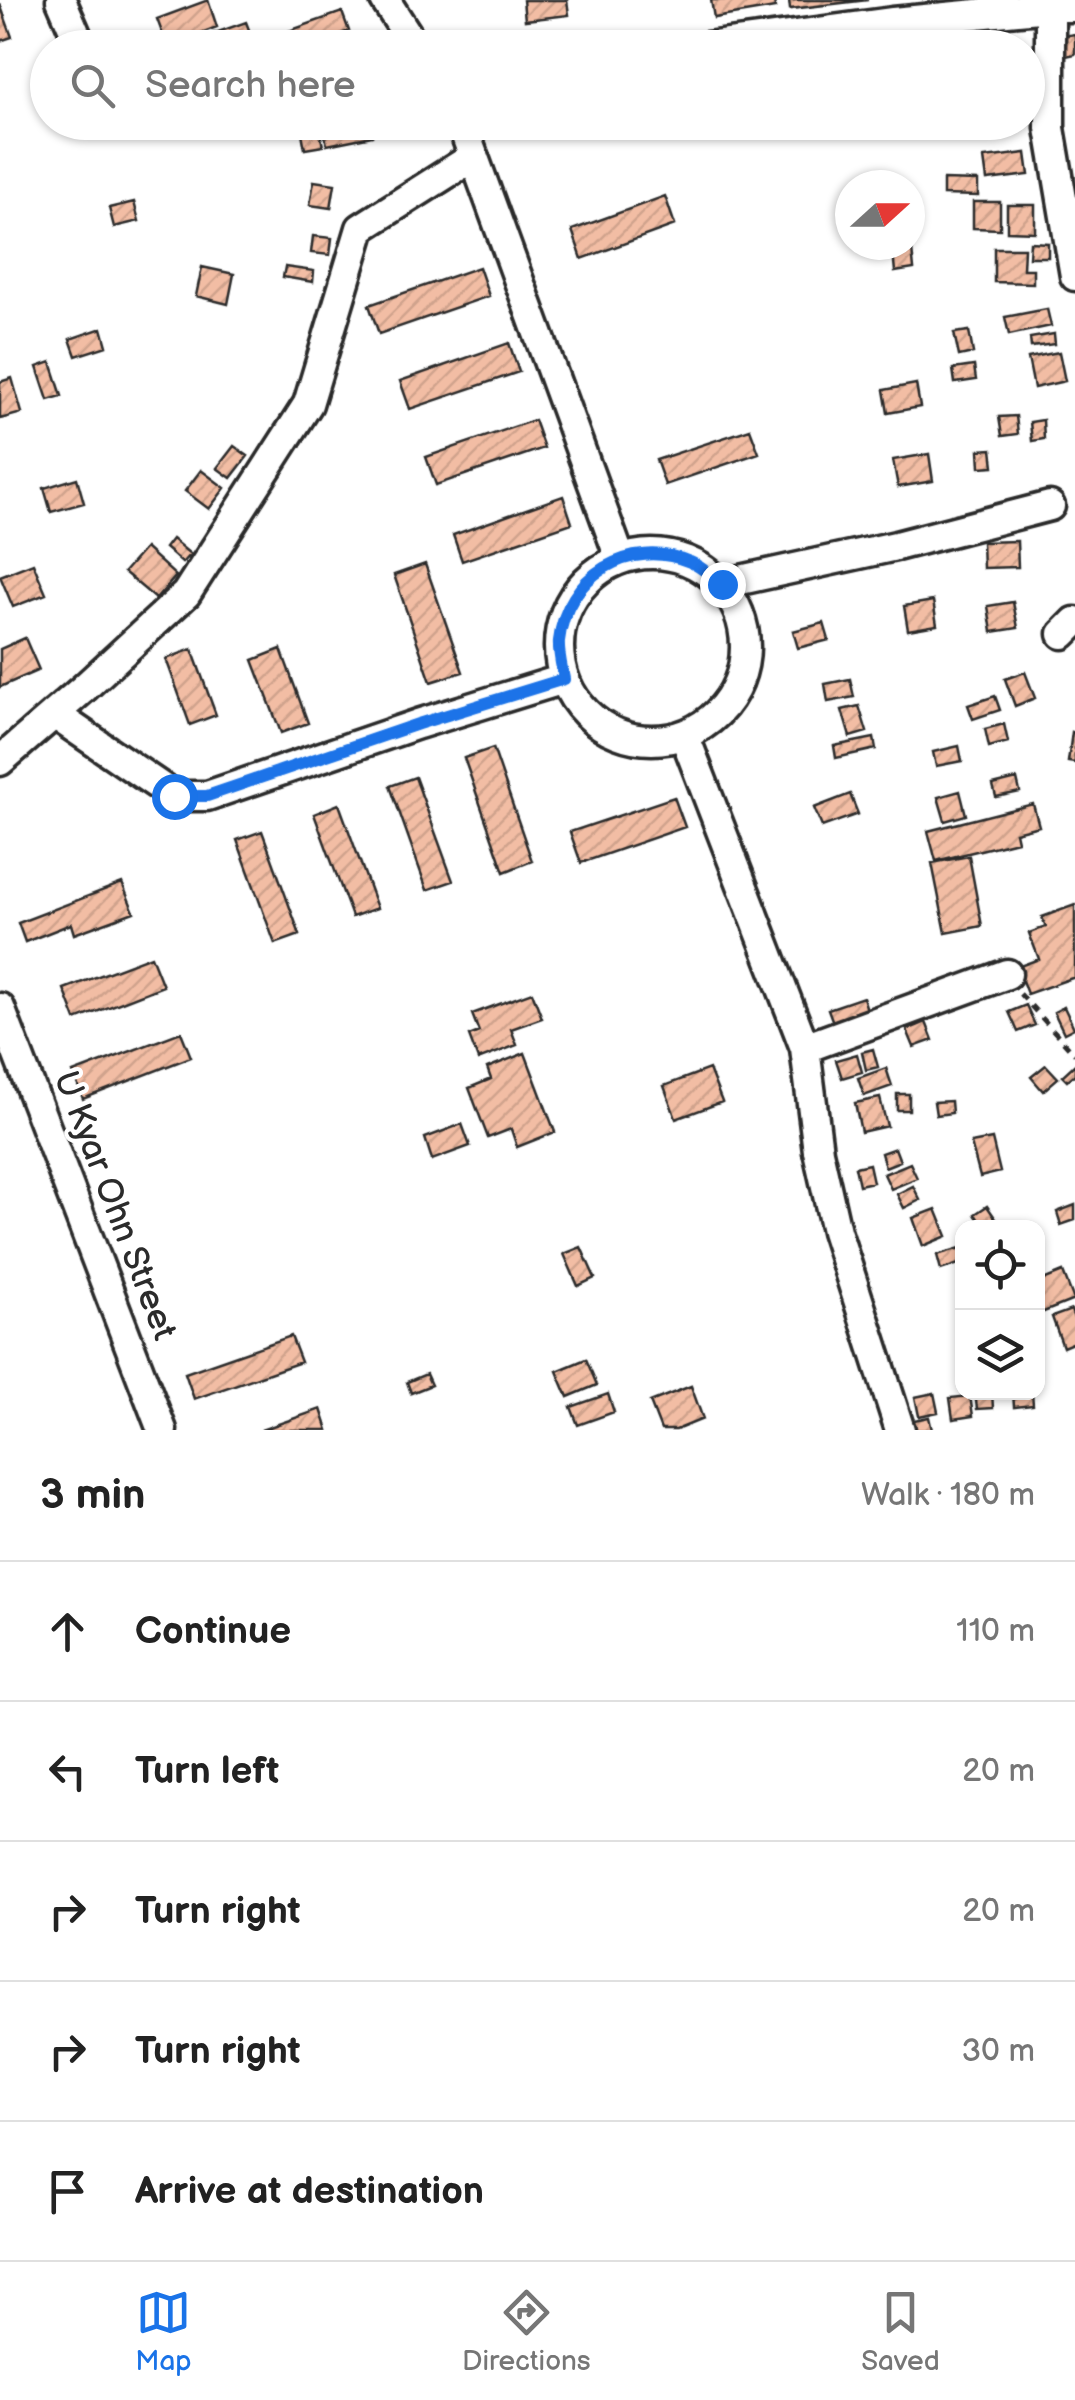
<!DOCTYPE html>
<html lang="en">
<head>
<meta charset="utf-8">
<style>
	:root { --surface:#fff; --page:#f6f6f6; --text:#222; --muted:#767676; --line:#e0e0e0; --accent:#1a73e8 }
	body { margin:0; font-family:"Balsamiq Sans",sans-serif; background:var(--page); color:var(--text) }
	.controls { position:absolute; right:30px; bottom:30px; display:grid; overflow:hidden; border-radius:20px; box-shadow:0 2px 8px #0004 }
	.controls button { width:90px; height:90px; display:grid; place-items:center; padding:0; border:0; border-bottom:2px solid var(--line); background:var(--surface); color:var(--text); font:50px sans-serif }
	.compass { position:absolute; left:835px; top:170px; width:90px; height:90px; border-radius:50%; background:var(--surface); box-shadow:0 2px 8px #0004; rotate:69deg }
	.stop { position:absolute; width:30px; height:30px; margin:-22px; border:8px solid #1a73e8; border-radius:50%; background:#fff }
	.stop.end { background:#1a73e8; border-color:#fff; box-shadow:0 2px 10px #0008 }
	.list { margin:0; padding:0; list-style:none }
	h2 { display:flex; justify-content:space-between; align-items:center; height:130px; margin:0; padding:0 40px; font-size:42px }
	h2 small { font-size:32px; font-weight:400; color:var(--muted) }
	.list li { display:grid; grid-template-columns:65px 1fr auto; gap:30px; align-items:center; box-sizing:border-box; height:140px; padding:0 40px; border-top:2px solid var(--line) }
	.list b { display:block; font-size:38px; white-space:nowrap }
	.list em { font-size:32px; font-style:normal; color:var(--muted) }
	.icon { flex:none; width:55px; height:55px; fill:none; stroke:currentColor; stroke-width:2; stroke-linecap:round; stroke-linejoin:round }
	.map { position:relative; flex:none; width:1075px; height:1430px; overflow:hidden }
	.search { position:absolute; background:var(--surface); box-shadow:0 2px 8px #0004; left:30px; right:30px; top:30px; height:110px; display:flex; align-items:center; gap:25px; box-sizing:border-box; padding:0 35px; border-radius:55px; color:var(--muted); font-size:38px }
	.sheet { height:830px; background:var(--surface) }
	nav { display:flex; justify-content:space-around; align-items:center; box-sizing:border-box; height:140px; border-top:2px solid var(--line); background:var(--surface); font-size:28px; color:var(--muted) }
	nav a { display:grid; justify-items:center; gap:5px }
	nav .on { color:var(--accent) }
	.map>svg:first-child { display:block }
	.building { fill:url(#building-hatch); stroke:#2b2b2b; stroke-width:2.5 }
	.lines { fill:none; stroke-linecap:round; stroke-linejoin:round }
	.minor-casing { stroke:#2b2b2b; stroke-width:35 }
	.path { stroke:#2b2b2b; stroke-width:5; stroke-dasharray:8 8; stroke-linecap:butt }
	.minor { stroke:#fff; stroke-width:28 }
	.route { stroke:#1a73e8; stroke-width:12 }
	.labels { text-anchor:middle; stroke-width:8; stroke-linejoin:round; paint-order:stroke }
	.street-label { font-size:35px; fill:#2b2b2b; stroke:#fff }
</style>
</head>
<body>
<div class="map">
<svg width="1075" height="1430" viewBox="0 0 1075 1430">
	<defs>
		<pattern id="building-hatch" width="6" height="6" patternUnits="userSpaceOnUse" patternTransform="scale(2.5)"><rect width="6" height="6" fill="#f2bda4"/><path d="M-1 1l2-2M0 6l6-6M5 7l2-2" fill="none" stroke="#d0a38d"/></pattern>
	</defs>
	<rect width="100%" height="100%" fill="#fff"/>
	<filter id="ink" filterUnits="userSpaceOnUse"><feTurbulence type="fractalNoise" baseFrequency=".01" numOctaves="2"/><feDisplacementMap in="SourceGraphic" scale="20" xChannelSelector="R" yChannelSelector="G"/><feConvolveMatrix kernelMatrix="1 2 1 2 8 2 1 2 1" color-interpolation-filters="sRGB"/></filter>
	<g filter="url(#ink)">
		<path class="building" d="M208,0L217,27L167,46L157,19Z
			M523,0H567L569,15L525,20Z
			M711,0H774L775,8L714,18Z
			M789,0H868L790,9Z
			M0,4L12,37L0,41Z
			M342,12L349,31L304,48H292L286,32Z
			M246,22L256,48H208L204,37Z
			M1075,34V54L1066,56L1062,36Z
			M322,122H369L372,136L327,145Z
			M319,129L323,146L305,149L302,133Z
			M1026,153L1029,175L987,180L984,158Z
			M943,180L978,181V196L943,195Z
			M314,181L335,184L331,208L310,205Z
			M665,196L675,225L582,259L572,230Z
			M134,202L139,221L114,227L109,208Z
			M973,202H1000V229L973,228Z
			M1007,205H1035V232L1007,231Z
			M313,236L332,238L330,255L311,253Z
			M1030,242L1048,243V257H1029Z
			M994,248H1024L1023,269H1033V283L994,282Z
			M912,249L914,269L895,272L893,251Z
			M202,267L234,274L228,304L196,296Z
			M285,267L314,271L313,282L283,277Z
			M479,267L489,296L379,334L369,305Z
			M1047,309L1051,326L1009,335L1005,317Z
			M102,328L107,346L76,356L70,339Z
			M969,331L973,353L959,356L954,333Z
			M1054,334L1055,344L1031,347L1030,338Z
			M509,343L519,372L410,409L400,381Z
			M1059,352L1065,381L1034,388L1028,358Z
			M51,362L62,396L48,400L37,367Z
			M974,366L976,380L955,383L953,369Z
			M12,378L22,413L0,419V382Z
			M916,384L920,407L888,413L884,390Z
			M1016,416L1018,434L1002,436L999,417Z
			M534,420L544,448L436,485L426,457Z
			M1043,420L1044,439L1032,441L1030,422Z
			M750,429L759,453L665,485L656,460Z
			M234,446L248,456L231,478L217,468Z
			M992,449L994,466L980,467L979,450Z
			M929,454L933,481L898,487L893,460Z
			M201,470L225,488L209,509L185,491Z
			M77,478L84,503L51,512L44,488Z
			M563,496L572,523L462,561L453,535Z
			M172,539L190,554L182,563L165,548Z
			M1017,541L1018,567L983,568L982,542Z
			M145,548L176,576L156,599L124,572Z
			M33,563L46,594L13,607L0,576Z
			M425,564L463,672L431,682L394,575Z
			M933,601L937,625L908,630L904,606Z
			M1013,602L1018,628L992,632L988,606Z
			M824,623L829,640L798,648L793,631Z
			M25,638L39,670L0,687V649Z
			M192,649L216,715L190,725L166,659Z
			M281,649L308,723L281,733L253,660Z
			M1025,672L1035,698L1015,706L1005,679Z
			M850,679L854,697L828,702L825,684Z
			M995,696L1000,710L973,719L968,705Z
			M859,706L867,732L850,737L842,710Z
			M1004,724L1008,742L989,747L985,729Z
			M1072,732L1075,733V763L1068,762Z
			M874,738L876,749L836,758L834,746Z
			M959,746L962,761L936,766L933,752Z
			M493,748L532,861L504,872L464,758Z
			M415,777L453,881L427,890L390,786Z
			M1017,779L1020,792L996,797L993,785Z
			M960,791L966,815L945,821L938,797Z
			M850,794L858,814L822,827L814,808Z
			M674,797L685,827L581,863L570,832Z
			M339,804L377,908L352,917L314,814Z
			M1033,804L1039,826L1015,832L1017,841L936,861L928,831Z
			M262,831L300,935L275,944L237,840Z
			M969,856L982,926L946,933L932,863Z
			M122,883L134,912L74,934L71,924L25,942L18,923Z
			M1075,905V977L1027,994L1017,967L1039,959L1029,933L1046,927L1042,917Z
			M151,956L163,986L76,1020L64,989Z
			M532,992L542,1018L511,1029L517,1045L478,1060L469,1036L479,1032L472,1014Z
			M863,997L869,1016L835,1028L828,1009Z
			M1026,1005L1035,1025L1018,1032L1009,1012Z
			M1064,1007L1074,1028L1064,1033L1054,1012Z
			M926,1022L933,1040L914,1047L907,1030Z
			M181,1032L191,1057L83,1099L73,1073Z
			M873,1049L878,1067L866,1070L862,1052Z
			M525,1053L555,1132L517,1147L511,1129L488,1138L469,1088L491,1079L487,1068Z
			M857,1054L862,1072L842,1078L836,1060Z
			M1075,1064V1074L1067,1081L1062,1076Z
			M1046,1065L1058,1078L1043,1091L1031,1077Z
			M886,1068L892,1086L864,1096L858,1078Z
			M709,1069L722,1102L676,1119L664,1086Z
			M897,1094H909V1110H897Z
			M880,1098L887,1126L861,1132L855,1103Z
			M951,1101L952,1113L936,1115L934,1102Z
			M462,1124L470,1146L432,1160L425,1138Z
			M992,1139L1000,1172L980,1177L971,1143Z
			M895,1148L900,1161L885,1167L881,1153Z
			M910,1163L917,1178L891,1189L884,1174Z
			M869,1164L873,1182L859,1185L855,1167Z
			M913,1186L920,1200L904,1208L897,1194Z
			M1075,1205V1220L1061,1225L1057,1212Z
			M987,1206L996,1219L984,1228L975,1214Z
			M936,1209L947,1236L923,1246L913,1218Z
			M581,1247L595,1278L578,1286L564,1254Z
			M960,1248L962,1263L941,1270L937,1255Z
			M1063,1272L1074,1300L1041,1313L1038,1303V1282Z
			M1071,1310L1075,1321V1342L1063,1347L1052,1317Z
			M291,1336L301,1362L194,1399L185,1373Z
			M586,1359L597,1385L568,1397L557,1371Z
			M426,1374L431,1385L411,1393L407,1382Z
			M691,1386L703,1419L676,1430H661L650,1402Z
			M975,1392H992L993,1408L977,1409Z
			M1013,1392H1032L1033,1405L1014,1407Z
			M934,1393L938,1412L919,1416L915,1397Z
			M608,1394L614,1412L578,1425L571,1407Z
			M970,1396L973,1416L953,1419L950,1398Z
			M321,1409L328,1430H261Z
			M929,1417L932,1430H911L909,1421Z"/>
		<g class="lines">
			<defs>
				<path id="minor" d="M61,0L80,44
					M385,0L416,48
					M1050,7V128L1075,276
					M699,48L893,22L1050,7H1075
					M461,122L620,558
					M559 647a93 93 0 1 1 186 0a93 93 0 1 1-186 0Z
					M722,584L896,546L1050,506
					M1063,634L1075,622
					M54,714L174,796H207L418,724L564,679
					M685,737L805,1048L1007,974
					M0,761L83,689L186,594L308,404L361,228L473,157
					M0,1008L162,1430
					M805,1048L818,1151L836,1231L900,1430"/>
			</defs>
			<use href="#minor" class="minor-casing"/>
			<path class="path" d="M1020,994L1075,1054"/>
			<use href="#minor" class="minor"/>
		</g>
	</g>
	<g class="lines" filter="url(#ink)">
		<path class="route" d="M174,796H207L418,724L564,679C562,667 558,653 559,641C566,576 629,537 690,562C701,566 712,577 722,584"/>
	</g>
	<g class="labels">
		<g class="street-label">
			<text transform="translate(116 1205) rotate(69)" y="12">U Kyar Ohn Street</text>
		</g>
	</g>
</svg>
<div class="controls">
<button><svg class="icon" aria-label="locate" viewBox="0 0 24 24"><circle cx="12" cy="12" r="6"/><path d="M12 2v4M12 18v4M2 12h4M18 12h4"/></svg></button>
<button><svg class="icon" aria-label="layers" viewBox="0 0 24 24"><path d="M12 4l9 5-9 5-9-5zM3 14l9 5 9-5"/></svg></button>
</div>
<svg class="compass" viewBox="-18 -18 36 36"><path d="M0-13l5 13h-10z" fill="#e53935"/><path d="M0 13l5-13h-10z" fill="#767676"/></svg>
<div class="stop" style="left:174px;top:796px"></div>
<div class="stop end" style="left:722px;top:584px"></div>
<div class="search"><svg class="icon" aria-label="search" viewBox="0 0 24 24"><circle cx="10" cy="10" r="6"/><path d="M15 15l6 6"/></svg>Search here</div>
</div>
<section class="sheet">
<h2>3 min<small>Walk · 180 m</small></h2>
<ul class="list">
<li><svg class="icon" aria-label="ahead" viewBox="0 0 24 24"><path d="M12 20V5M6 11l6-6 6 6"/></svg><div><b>Continue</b></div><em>110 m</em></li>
<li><svg class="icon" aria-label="left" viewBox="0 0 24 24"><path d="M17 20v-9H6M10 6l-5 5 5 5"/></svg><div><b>Turn left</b></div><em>20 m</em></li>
<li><svg class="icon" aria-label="right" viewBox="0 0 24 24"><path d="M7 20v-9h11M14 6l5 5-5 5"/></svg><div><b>Turn right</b></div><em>20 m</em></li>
<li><svg class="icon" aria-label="right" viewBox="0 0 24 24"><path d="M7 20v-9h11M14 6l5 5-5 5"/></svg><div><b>Turn right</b></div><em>30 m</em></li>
<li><svg class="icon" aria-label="arrive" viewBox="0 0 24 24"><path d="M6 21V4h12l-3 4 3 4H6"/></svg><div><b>Arrive at destination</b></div></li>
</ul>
</section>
<nav>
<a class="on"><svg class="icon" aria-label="map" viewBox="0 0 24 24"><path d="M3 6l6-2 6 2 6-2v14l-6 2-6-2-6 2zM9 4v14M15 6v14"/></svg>Map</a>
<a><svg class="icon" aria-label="directions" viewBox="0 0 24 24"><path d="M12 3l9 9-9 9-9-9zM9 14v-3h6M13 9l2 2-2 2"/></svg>Directions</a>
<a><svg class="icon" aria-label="saved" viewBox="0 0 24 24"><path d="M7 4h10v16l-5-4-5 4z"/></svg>Saved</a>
</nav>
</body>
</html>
